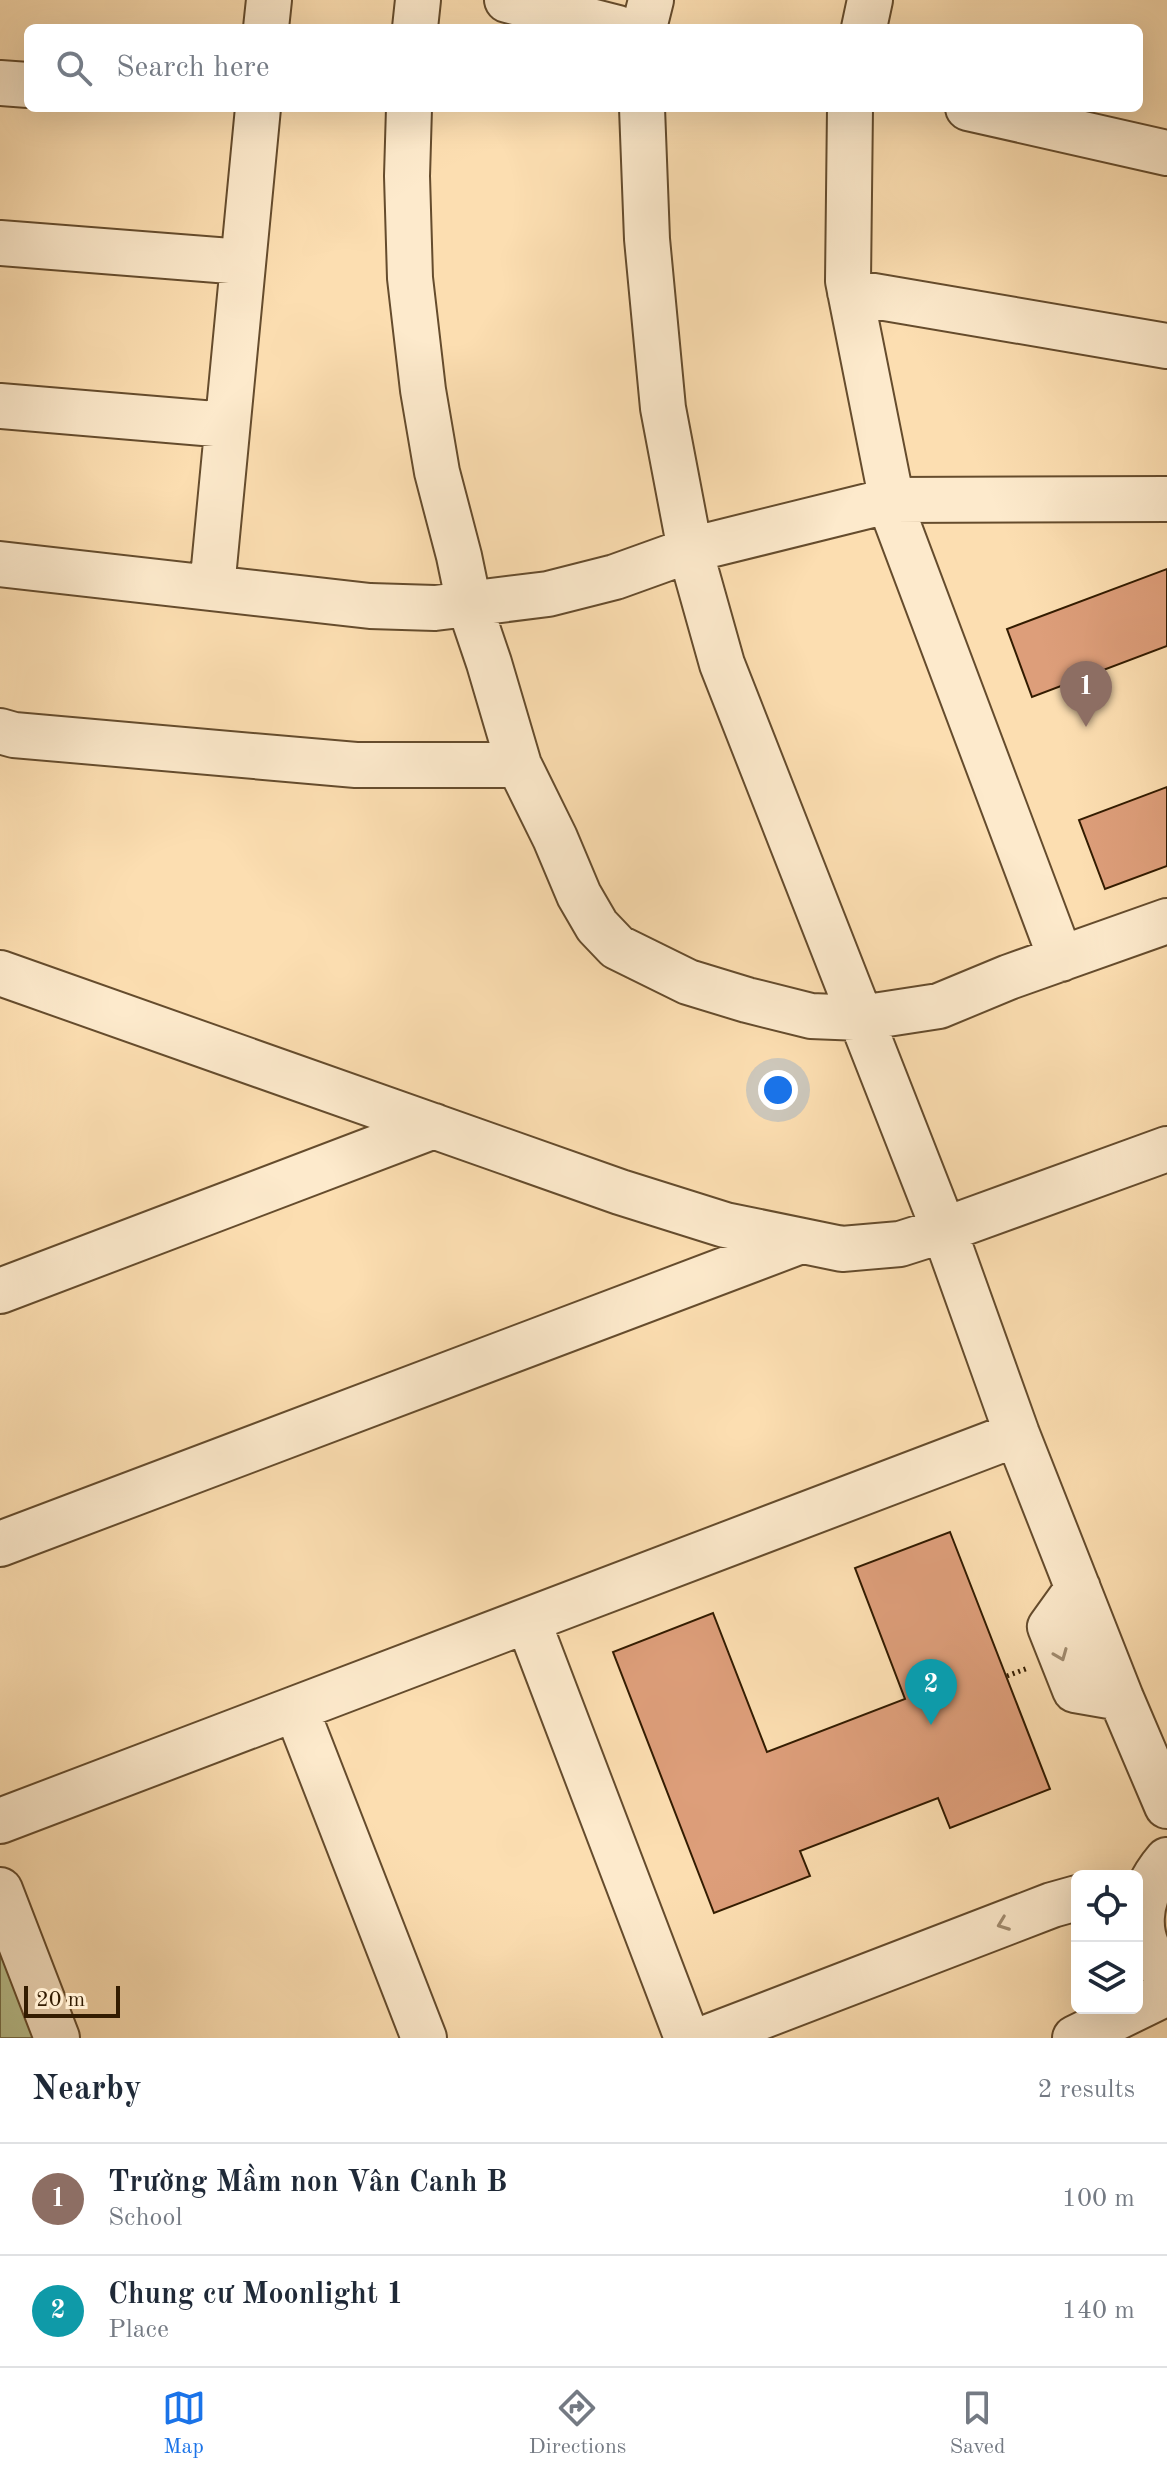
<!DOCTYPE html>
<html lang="en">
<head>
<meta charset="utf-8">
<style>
	:root { --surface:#fff; --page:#f6f6f7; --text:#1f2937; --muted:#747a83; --line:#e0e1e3; --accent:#1a73e8 }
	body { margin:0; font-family:"Old Standard TT",serif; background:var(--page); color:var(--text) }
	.controls { position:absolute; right:24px; bottom:24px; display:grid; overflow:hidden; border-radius:12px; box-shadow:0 8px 32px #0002 }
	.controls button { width:72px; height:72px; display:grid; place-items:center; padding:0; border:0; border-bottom:2px solid var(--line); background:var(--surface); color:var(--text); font:40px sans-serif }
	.scale { position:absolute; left:24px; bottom:20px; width:96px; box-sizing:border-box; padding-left:8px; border:4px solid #331c01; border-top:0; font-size:22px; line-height:28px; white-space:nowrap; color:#331c01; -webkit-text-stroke:6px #fdeacc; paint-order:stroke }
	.you { position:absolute; left:778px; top:1090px; width:28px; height:28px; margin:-20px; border:6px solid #fff; border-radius:50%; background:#1a73e8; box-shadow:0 0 0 12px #1a73e833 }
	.badge { display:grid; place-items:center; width:52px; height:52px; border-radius:50%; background:var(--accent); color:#fff; font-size:26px; font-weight:700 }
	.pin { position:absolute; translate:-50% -66px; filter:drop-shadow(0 2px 4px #0008) }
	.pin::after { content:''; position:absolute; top:42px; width:28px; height:24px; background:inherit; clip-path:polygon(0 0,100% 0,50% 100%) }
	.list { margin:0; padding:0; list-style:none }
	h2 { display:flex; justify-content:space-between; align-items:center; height:104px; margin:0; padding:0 32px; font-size:34px }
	h2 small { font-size:26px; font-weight:400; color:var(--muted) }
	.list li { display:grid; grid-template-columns:52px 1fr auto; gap:24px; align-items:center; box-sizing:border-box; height:112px; padding:0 32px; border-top:2px solid var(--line) }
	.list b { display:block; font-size:30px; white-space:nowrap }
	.list p { margin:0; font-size:26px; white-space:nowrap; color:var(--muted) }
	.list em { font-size:26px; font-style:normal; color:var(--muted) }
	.icon { flex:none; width:44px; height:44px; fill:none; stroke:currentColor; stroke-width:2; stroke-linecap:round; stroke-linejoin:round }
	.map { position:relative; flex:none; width:1167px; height:2038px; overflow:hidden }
	.search { position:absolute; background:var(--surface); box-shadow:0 8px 32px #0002; left:24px; right:24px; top:24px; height:88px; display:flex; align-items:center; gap:20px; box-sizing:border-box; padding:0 28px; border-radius:12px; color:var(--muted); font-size:30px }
	.sheet { height:328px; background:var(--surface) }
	nav { display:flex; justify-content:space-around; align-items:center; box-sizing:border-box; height:112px; border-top:2px solid var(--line); background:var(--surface); font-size:22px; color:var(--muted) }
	nav a { display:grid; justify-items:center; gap:4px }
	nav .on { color:var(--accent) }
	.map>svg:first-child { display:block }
	.green { fill:#bac28f; stroke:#766f48; stroke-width:2 }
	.building { fill:#dd9e7a; stroke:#331c01; stroke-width:2 }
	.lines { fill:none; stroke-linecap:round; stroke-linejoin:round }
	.minor-casing { stroke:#654c2d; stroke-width:48 }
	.path { stroke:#331c01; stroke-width:5; stroke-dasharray:2 4; stroke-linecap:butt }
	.minor { stroke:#fdeacc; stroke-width:44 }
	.oneway { stroke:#a28d71 }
</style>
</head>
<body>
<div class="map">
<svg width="1167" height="2038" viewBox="0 0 1167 2038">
	<rect width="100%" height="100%" fill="#fcdeb1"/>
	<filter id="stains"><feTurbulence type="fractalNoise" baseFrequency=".0025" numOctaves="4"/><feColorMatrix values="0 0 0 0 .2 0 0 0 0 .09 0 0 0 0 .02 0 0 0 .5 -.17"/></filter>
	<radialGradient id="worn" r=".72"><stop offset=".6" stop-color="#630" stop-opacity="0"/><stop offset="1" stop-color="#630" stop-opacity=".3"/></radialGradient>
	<path class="green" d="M0,1922L45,2038H0Z"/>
	<path class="building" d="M1167,569V646L1032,697L1007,629Z
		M1167,787V866L1105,889L1079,820Z
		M950,1532L1050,1789L950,1828L938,1798L800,1851L810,1876L714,1913L613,1652L713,1613L767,1752L905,1699L855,1568Z"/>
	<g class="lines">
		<defs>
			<path id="minor" d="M507,0L618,28
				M266,28L269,0
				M415,28L418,0
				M644,28L651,0
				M864,28L870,0
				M0,83L28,85
				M409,108L407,176L410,278L423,390L437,472L459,556L469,604L489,663L519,765L555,838L579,895L597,926L617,947L688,982L747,1000L811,1016L861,1018L939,1006L1009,977L1167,921
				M642,108L647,239L663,408L690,550L722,664L944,1230L1017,1434L1121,1698L1167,1806
				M850,108L848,281L895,517L1061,959
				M968,108L1167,153
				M0,243L243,262
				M850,292L1167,346
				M0,406L227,425
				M0,564L370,606L435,608L548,594L615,577L690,550L892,500L1167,499
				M212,588L258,108
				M0,731L14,735L356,765H519
				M0,973L620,1192L725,1225L842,1249L900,1244L944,1230L1167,1149
				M0,1291L434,1126
				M0,1544L801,1241
				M1078,1588L1050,1627L1075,1690L1121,1698
				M528,1621L687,2038
				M296,1709L424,2038
				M0,1821L1017,1434
				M1167,1860C1138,1894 1129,1941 1167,1973
				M0,1890L57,2038
				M706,2038L1052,1905L1077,1898
				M1075,2038L1167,1993"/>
		</defs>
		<use href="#minor" class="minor-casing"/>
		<path class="path" d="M1007,1676L1028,1668"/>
		<use href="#minor" class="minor"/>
	</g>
	<defs><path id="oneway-chevron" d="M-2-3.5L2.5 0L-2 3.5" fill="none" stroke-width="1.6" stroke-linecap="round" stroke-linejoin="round" transform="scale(2)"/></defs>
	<g class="oneway">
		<use href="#oneway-chevron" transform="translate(1061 1655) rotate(68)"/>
		<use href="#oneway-chevron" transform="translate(1003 1924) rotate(159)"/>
	</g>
	<rect width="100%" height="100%" filter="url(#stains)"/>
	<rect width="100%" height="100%" fill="url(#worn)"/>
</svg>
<div class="controls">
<button><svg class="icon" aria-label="locate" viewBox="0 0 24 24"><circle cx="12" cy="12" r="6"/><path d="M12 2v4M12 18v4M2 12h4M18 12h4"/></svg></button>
<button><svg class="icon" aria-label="layers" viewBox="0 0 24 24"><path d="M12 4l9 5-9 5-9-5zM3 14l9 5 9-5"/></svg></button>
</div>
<div class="scale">20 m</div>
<div class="you"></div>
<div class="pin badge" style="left:1086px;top:727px;background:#8d6e63">1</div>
<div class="pin badge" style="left:931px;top:1725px;background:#0f9aa8">2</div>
<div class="search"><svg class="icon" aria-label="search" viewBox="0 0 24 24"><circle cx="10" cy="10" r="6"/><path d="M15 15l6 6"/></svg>Search here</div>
</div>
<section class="sheet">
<h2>Nearby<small>2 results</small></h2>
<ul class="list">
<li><span class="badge" style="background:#8d6e63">1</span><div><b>Trường Mầm non Vân Canh B</b><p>School</p></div><em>100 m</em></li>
<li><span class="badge" style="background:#0f9aa8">2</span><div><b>Chung cư Moonlight 1</b><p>Place</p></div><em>140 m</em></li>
</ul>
</section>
<nav>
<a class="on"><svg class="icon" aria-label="map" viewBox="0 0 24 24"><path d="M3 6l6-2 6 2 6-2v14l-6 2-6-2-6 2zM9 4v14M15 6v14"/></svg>Map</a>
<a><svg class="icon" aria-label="directions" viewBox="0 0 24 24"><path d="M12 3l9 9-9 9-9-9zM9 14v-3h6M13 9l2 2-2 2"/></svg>Directions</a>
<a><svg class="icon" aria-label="saved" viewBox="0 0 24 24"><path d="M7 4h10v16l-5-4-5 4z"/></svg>Saved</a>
</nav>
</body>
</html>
